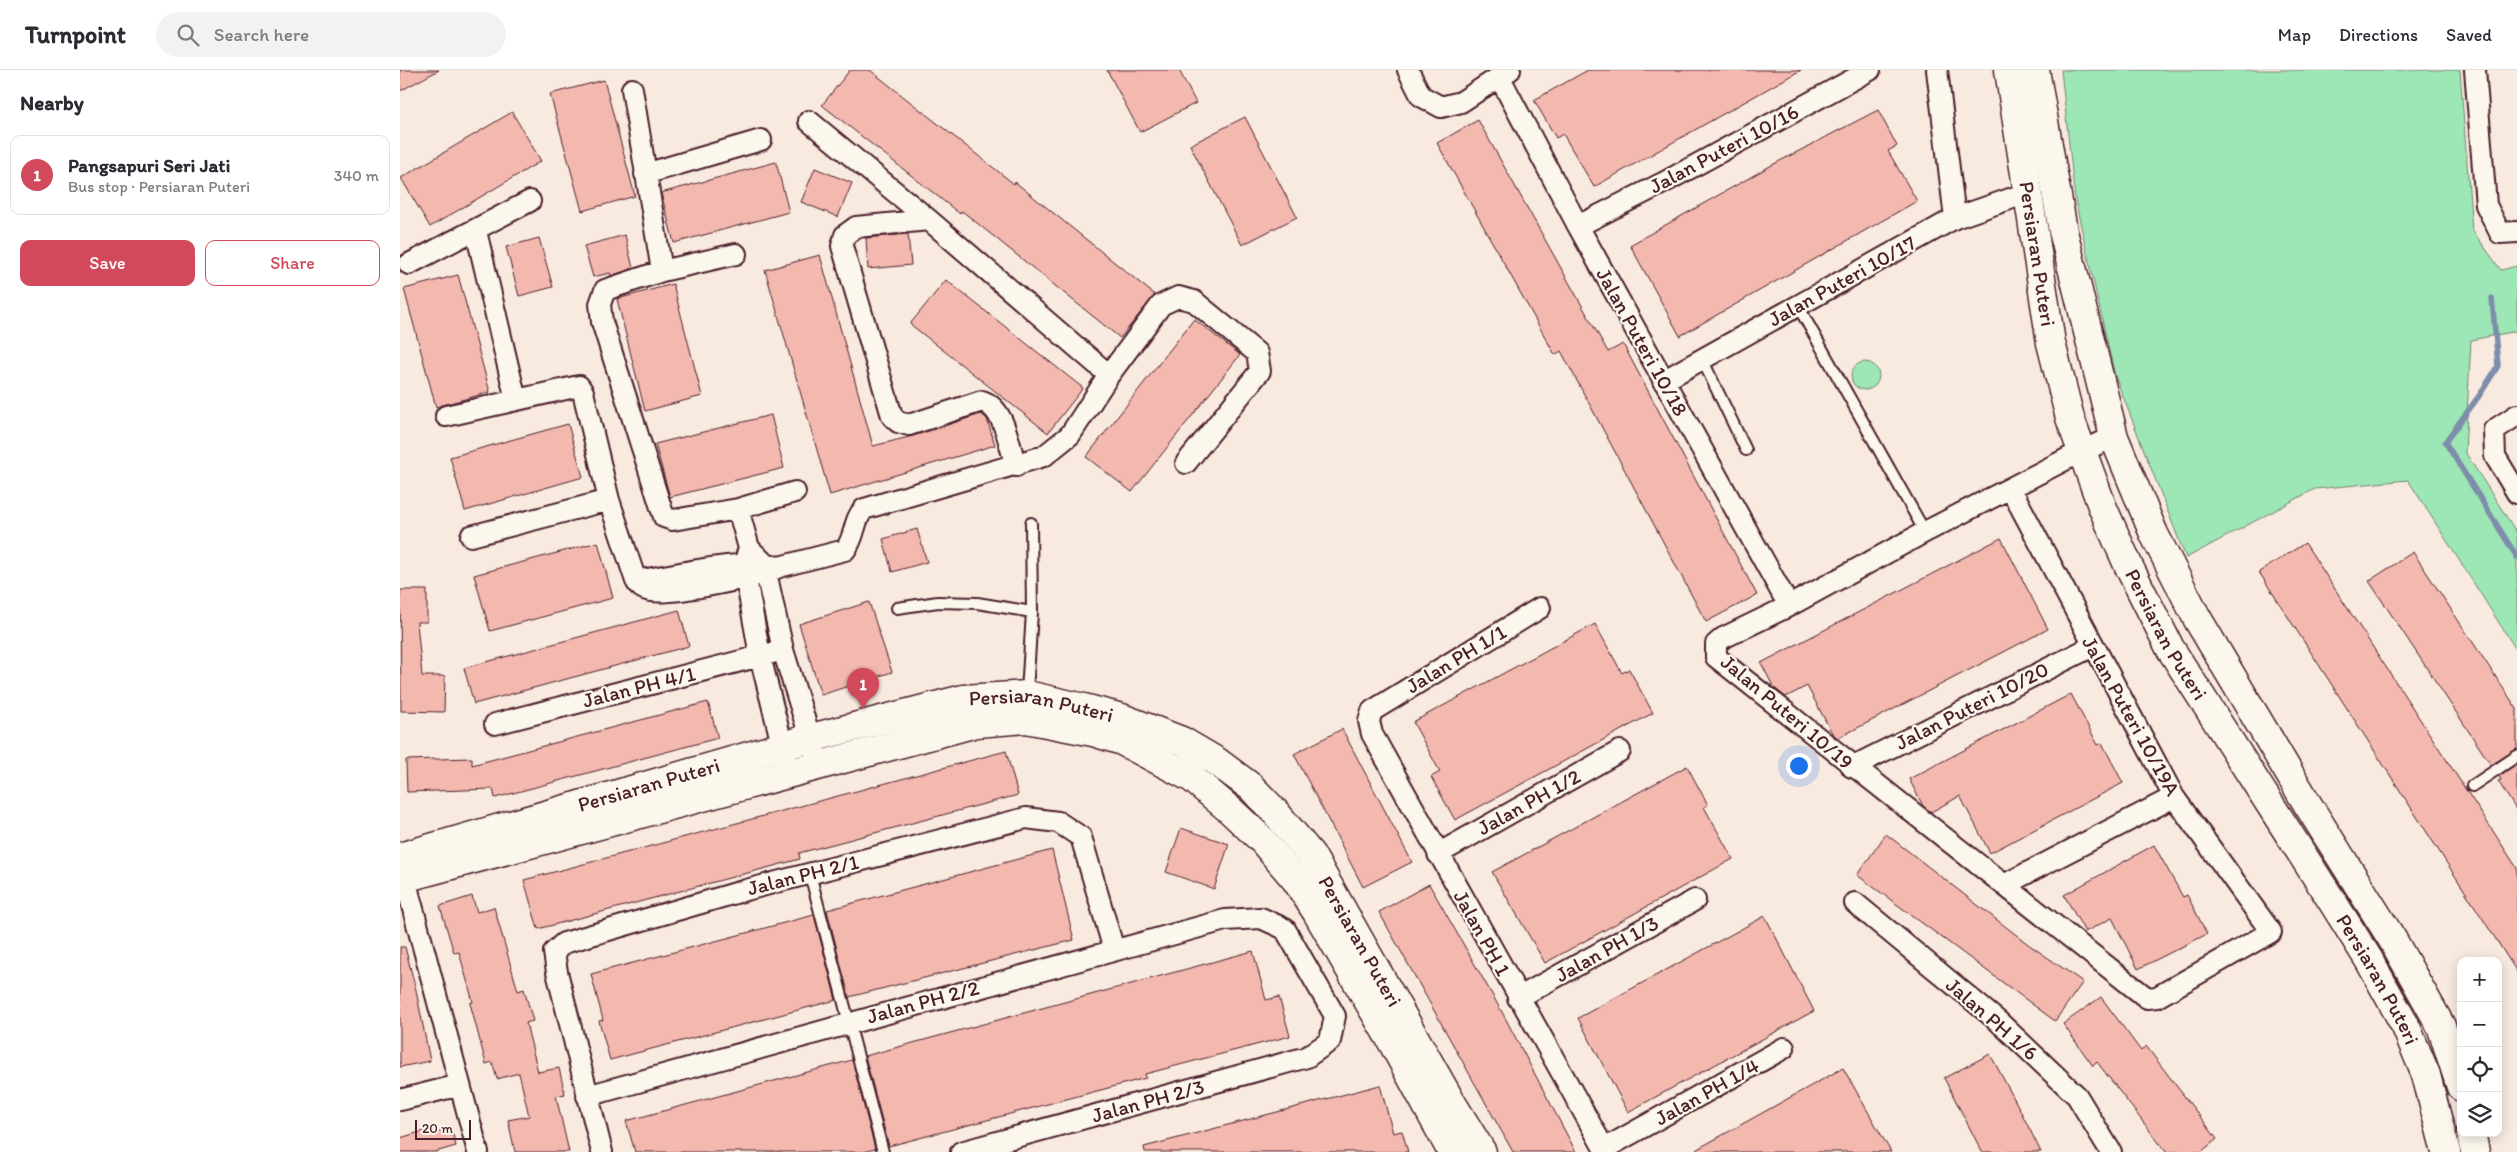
<!DOCTYPE html>
<html lang="en">
<head>
<meta charset="utf-8">
<style>
	:root { --surface:#fff; --page:#f2f2f3; --text:#2b2b33; --muted:#7c7c81; --line:#e1e1e2; --accent:#d1495b }
	body { margin:0; font-family:Itim,sans-serif; background:var(--page); color:var(--text) }
	.controls { position:absolute; right:15px; bottom:15px; display:grid; overflow:hidden; border-radius:10px; box-shadow:0 2px 12px #0003 }
	.controls button { width:45px; height:45px; display:grid; place-items:center; padding:0; border:0; border-bottom:1px solid var(--line); background:var(--surface); color:var(--text); font:25px sans-serif }
	.scale { position:absolute; left:15px; bottom:12px; width:56px; box-sizing:border-box; padding-left:5px; border:2px solid #4a1f2b; border-top:0; font-size:14px; line-height:18px; white-space:nowrap; color:#4a1f2b; -webkit-text-stroke:4px #fbf7ec; paint-order:stroke }
	.you { position:absolute; left:1398px; top:695px; width:18px; height:18px; margin:-12px; border:4px solid #fff; border-radius:50%; background:#1a73e8; box-shadow:0 0 0 8px #1a73e833 }
	.badge { display:grid; place-items:center; width:32px; height:32px; border-radius:50%; background:var(--accent); color:#fff; font-size:16px; font-weight:700 }
	.pin { position:absolute; translate:-50% -41px; filter:drop-shadow(0 1px 2px #0008) }
	.pin::after { content:''; position:absolute; top:26px; width:18px; height:15px; background:inherit; clip-path:polygon(0 0,100% 0,50% 100%) }
	.list { margin:0; padding:0; list-style:none }
	h2 { display:flex; justify-content:space-between; align-items:center; height:65px; margin:0; padding:0 20px; font-size:21px }
	h2 small { font-size:16px; font-weight:400; color:var(--muted) }
	.list li { display:grid; grid-template-columns:32px 1fr auto; gap:15px; align-items:center; box-sizing:border-box; height:80px; margin:0 10px 10px; padding:0 10px; border:1px solid var(--line); border-radius:10px }
	.list b { display:block; font-size:19px; white-space:nowrap }
	.list p { margin:0; font-size:16px; white-space:nowrap; color:var(--muted) }
	.list em { font-size:16px; font-style:normal; color:var(--muted) }
	.actions { display:flex; gap:10px; padding:15px 20px }
	.actions a { flex:1; padding:11px 0; border:1px solid var(--accent); border-radius:10px; text-align:center; font-size:18px; color:var(--accent) }
	.actions .main { background:var(--accent); color:#fff }
	.icon { flex:none; width:28px; height:28px; fill:none; stroke:currentColor; stroke-width:2; stroke-linecap:round; stroke-linejoin:round }
	.map { position:relative; flex:none; width:2117px; height:1082px; overflow:hidden }
	header { display:flex; align-items:center; gap:30px; box-sizing:border-box; height:70px; padding:0 25px; background:var(--surface); border-bottom:1px solid var(--line) }
	header strong { font-size:24px }
	nav { display:flex; gap:28px; margin-inline-start:auto; font-size:18px }
	.search { width:350px; height:45px; background:var(--page); display:flex; align-items:center; gap:12px; box-sizing:border-box; padding:0 18px; border-radius:28px; color:var(--muted); font-size:19px }
	main { display:flex }
	aside { flex:1; background:var(--surface) }
	.map>svg:first-child { display:block }
	.green { fill:#9de6b5; stroke:#748270 }
	.lines { fill:none; stroke-linecap:round; stroke-linejoin:round }
	.stream { stroke:#7e8daa; stroke-width:5.5 }
	.building { fill:#f3b8ae; stroke:#4a1f2b }
	.lane-casing { stroke:#4a1f2b; stroke-width:14 }
	.street-casing { stroke:#4a1f2b; stroke-width:24 }
	.secondary-casing { stroke:#4a1f2b; stroke-width:31 }
	.lane { stroke:#fbf7ec; stroke-width:10 }
	.street { stroke:#fbf7ec; stroke-width:20 }
	.secondary { stroke:#fbf7ec; stroke-width:28 }
	.labels { text-anchor:middle; stroke-width:4.5; stroke-linejoin:round; paint-order:stroke }
	.street-label { font-size:21px; fill:#4a1f2b; stroke:#fbf7ec }
</style>
</head>
<body>
<header>
<strong>Turnpoint</strong>
<div class="search"><svg class="icon" aria-label="search" viewBox="0 0 24 24"><circle cx="10" cy="10" r="6"/><path d="M15 15l6 6"/></svg>Search here</div>
<nav><a>Map</a><a>Directions</a><a>Saved</a></nav>
</header>
<main>
<aside>
<h2>Nearby<small></small></h2>
<ul class="list">
<li><span class="badge">1</span><div><b>Pangsapuri Seri Jati</b><p>Bus stop · Persiaran Puteri</p></div><em>340 m</em></li>
</ul>
<div class="actions"><a class="main">Save</a><a>Share</a></div>
</aside>
<div class="map">
<svg width="2117" height="1082" viewBox="0 0 2117 1082">
	<rect width="100%" height="100%" fill="#f9eae0"/>
	<filter id="ink" filterUnits="userSpaceOnUse"><feTurbulence type="fractalNoise" baseFrequency=".02" numOctaves="2"/><feDisplacementMap in="SourceGraphic" scale="10" xChannelSelector="R" yChannelSelector="G"/><feConvolveMatrix kernelMatrix="1 2 1 2 8 2 1 2 1" color-interpolation-filters="sRGB"/></filter>
	<g filter="url(#ink)">
		<path class="green" d="M1661,0H2060L2072,160L2101,200L2117,196V261L2071,270L2065,382L2117,463V581L2008,410L1915,419L1786,488L1715,306L1675,130Z
			M1451 306a14 14 0 1 1 28 0a14 14 0 1 1-28 0Z"/>
		<g class="lines">
			<path class="stream" d="M2092,228L2098,296L2079,326L2045,372L2117,487"/>
		</g>
		<path class="building" d="M0,0H39L0,21Z
			M450,0H470L614,114L615,112L755,225L720,268L562,141L560,144L422,35Z
			M707,0H779L796,33L740,62Z
			M1188,0H1401L1194,117L1163,64L1156,68L1134,30Z
			M204,10L235,126L182,141L150,24Z
			M1478,40L1497,76L1488,81L1517,131L1280,266L1230,175L1372,95Z
			M112,42L141,91L30,157L1,108Z
			M845,47L897,147L842,175L790,75Z
			M1078,50L1208,282L1223,274L1357,525L1306,552L1161,281L1155,285L1037,73Z
			M376,92L389,142L274,173L261,123Z
			M415,98L452,113L438,147L401,132Z
			M508,164L511,195L468,199L466,168Z
			M225,165L233,198L211,206L210,203L193,207L184,176Z
			M139,168L153,217L119,226L106,177Z
			M420,185L473,376L513,366L581,344L587,349L595,375L430,425L365,200Z
			M58,205L90,322L36,337L4,219Z
			M546,210L683,318L648,363L510,254Z
			M273,214L302,326L245,341L217,229Z
			M794,249L840,285L732,422L686,387Z
			M371,345L384,398L270,427L255,374Z
			M168,354L183,407L65,441L50,387Z
			M517,459L527,492L492,502L483,469Z
			M1601,468L1648,559L1438,668L1432,663L1407,616L1386,627L1374,618L1361,593Z
			M198,472L213,528L90,561L74,505Z
			M1905,473L2117,798V902L1859,502Z
			M2013,482L2117,639V679L2091,695L1969,511Z
			M0,520H27V552H17L22,606H45L44,642L1,641Z
			M469,532L492,602L421,625L399,554Z
			M279,540L289,576L74,634L64,598Z
			M1195,554L1222,603L1229,599L1253,643L1055,750L1031,707L1040,702L1013,652Z
			M1671,624L1698,675L1702,673L1723,713L1590,783L1560,726L1531,742L1523,736L1509,709Z
			M308,632L318,668L95,728L93,719L7,722L6,690L72,688V695Z
			M942,659L1012,792L963,817L894,684Z
			M606,681L618,725L399,783L400,789L138,859L124,810Z
			M2117,694V741L2098,711L2101,710L2099,706Z
			M1287,696L1308,735L1304,737L1333,789L1145,893L1092,802Z
			M781,758L829,774L814,819L766,802Z
			M1486,764L1628,874L1683,912L1655,951L1457,805Z
			M1754,775L1783,827L1787,825L1807,864L1738,899L1712,848L1685,862L1664,825Z
			M652,780L674,870L449,927L427,840Z
			M1029,814L1102,942L1176,1082H1113L979,842Z
			M72,826L77,842L94,837L118,921L124,919L133,951L126,953L138,1002L159,998L165,1024L156,1026L169,1082H115L108,1050L129,1046L119,1003L97,1009L92,992L86,994L70,933L73,932L59,882L54,883L40,836Z
			M414,845L436,930L210,990L199,951L203,950L191,904Z
			M1365,846L1414,941L1228,1042L1178,948Z
			M0,877H5L16,920L30,991L0,997Z
			M853,881L866,930L879,927L890,966L745,1004L746,1008L489,1076L465,986Z
			M1701,927L1741,981L1746,976L1817,1069L1801,1082H1766L1697,992L1693,996L1663,954Z
			M1590,984L1618,1036L1641,1082H1582L1544,1008Z
			M452,990L475,1079L463,1082H235L226,1051Z
			M1443,998L1491,1082H1292L1328,1062Z
			M980,1015L993,1063L1002,1061L1008,1082H745L744,1077Z
			M34,1058L35,1063L51,1058L56,1076L35,1082H0V1068Z"/>
		<g class="lines">
			<defs>
				<path id="lane" d="M1398,236L1525,462
					M1302,289L1346,380
					M497,538L538,532L577,533L632,542
					M627,623L632,542L631,453
					M2072,716L2117,686
					M410,804L483,1082"/>
				<path id="street" d="M1008,0L1021,26L1041,37L1061,32L1110,0
					M1537,0L1555,148
					M2075,0L2086,135L2100,163L2117,162
					M1099,6L1178,156L1389,536
					M232,19L262,201
					M409,51L529,150L709,305
					M245,104L361,70
					M529,150L456,157L445,165L442,176L492,346L498,352L509,355L582,331C605,338 609,376 616,396
					M1178,156L1263,113L1470,0
					M76,161L116,330
					M336,184L262,201L205,220L200,234L202,252L264,447L273,450L338,439L395,422
					M9,194L130,131
					M1263,311L1555,148L1627,123
					M2117,345L2094,360L2095,386L2117,423
					M46,346L179,316L183,322L209,430L236,511C239,517 244,520 251,521C273,525 359,507 379,497C343,488 274,505 236,511
					M1611,419L1774,727L1871,862L1757,927L1747,928L1316,587V574L1323,568L1389,536L1525,462L1682,381L1714,367
					M338,439L349,478
					M71,466L209,430
					M379,497L445,480C456,467 453,450 464,439L644,386L670,365L709,305L761,235L778,227L794,231L857,283L860,301L786,393
					M1140,538L972,641L969,651L972,664L1206,1082
					M95,654L372,583
					M386,690L360,586L346,508L344,494L349,478L364,493L383,580L419,696
					M1452,697L1693,576
					M1038,784L1220,681
					M1,794L78,1082
					M1604,815L1774,727
					M1455,833L1599,952L1677,1026L1711,1082
					M1118,928L1295,830
					M187,1026L825,850L861,848L885,859L935,946L930,971L907,987L561,1082
					M0,1030L60,1015
					M1204,1079L1384,978
					M202,1082L157,902L154,882L164,873L346,820L626,748L658,752L681,767L714,880"/>
				<g id="secondary">
					<path id="s1" d="M1609,0L1651,273L1670,348L1702,436L1729,497L1770,578L1932,831L1969,890L2006,957L2026,1005L2046,1082"/>
					<path d="M1635,0L1663,161L1714,367L1754,464L1797,548L1908,735L1994,872L2041,956L2061,1017"/>
					<path id="s2" d="M0,787L411,668L563,629L627,625L684,638L722,648L782,671L816,691L851,717L876,743L911,785L1050,1030L1082,1082"/>
					<path d="M0,809L576,653L626,649L693,662L722,671L792,708L830,740L862,770L896,810L916,841L995,977L1052,1082"/>
					<path d="M2071,1063L2075,1082"/>
				</g>
			</defs>
			<use href="#lane" class="lane-casing"/>
			<use href="#street" class="street-casing"/>
			<use href="#secondary" class="secondary-casing"/>
			<use href="#lane" class="lane"/>
			<use href="#street" class="street"/>
			<use href="#secondary" class="secondary"/>
		</g>
	</g>
	<g class="labels">
		<g class="street-label">
			<text transform="translate(1324 79) rotate(-28)" y="7">Jalan Puteri 10/16</text>
			<text dy="7" stroke="none"><textPath href="#s1" startOffset="186">Persiaran Puteri</textPath></text>
			<text transform="translate(1442 211) rotate(-29)" y="7">Jalan Puteri 10/17</text>
			<text transform="translate(1242 272) rotate(61)" y="7">Jalan Puteri 10/18</text>
			<text dy="7" stroke="none"><textPath href="#s1" startOffset="591">Persiaran Puteri</textPath></text>
			<text transform="translate(1056 589) rotate(-31)" y="7">Jalan PH 1/1</text>
			<text transform="translate(239 617) rotate(-14)" y="7">Jalan PH 4/1</text>
			<text transform="translate(1572 636) rotate(-27)" y="7">Jalan Puteri 10/20</text>
			<text dy="7" stroke="none"><textPath href="#s2" startOffset="664">Persiaran Puteri</textPath></text>
			<text transform="translate(1387 642) rotate(40)" y="7">Jalan Puteri 10/19</text>
			<text transform="translate(1731 646) rotate(61)" y="7">Jalan Puteri 10/19A</text>
			<text dy="7" stroke="none"><textPath href="#s2" startOffset="259">Persiaran Puteri</textPath></text>
			<text transform="translate(1129 732) rotate(-29)" y="7">Jalan PH 1/2</text>
			<text transform="translate(403 805) rotate(-14)" y="7">Jalan PH 2/1</text>
			<text transform="translate(1082 863) rotate(61)" y="7">Jalan PH 1</text>
			<text dy="7" stroke="none"><textPath href="#s2" startOffset="1084">Persiaran Puteri</textPath></text>
			<text transform="translate(1207 879) rotate(-29)" y="7">Jalan PH 1/3</text>
			<text dy="7" stroke="none"><textPath href="#s1" startOffset="996">Persiaran Puteri</textPath></text>
			<text transform="translate(523 932) rotate(-15)" y="7">Jalan PH 2/2</text>
			<text transform="translate(1592 949) rotate(41)" y="7">Jalan PH 1/6</text>
			<text transform="translate(1307 1022) rotate(-29)" y="7">Jalan PH 1/4</text>
			<text transform="translate(748 1031) rotate(-15)" y="7">Jalan PH 2/3</text>
		</g>
	</g>
</svg>
<div class="controls">
<button>+</button>
<button>−</button>
<button><svg class="icon" aria-label="locate" viewBox="0 0 24 24"><circle cx="12" cy="12" r="6"/><path d="M12 2v4M12 18v4M2 12h4M18 12h4"/></svg></button>
<button><svg class="icon" aria-label="layers" viewBox="0 0 24 24"><path d="M12 4l9 5-9 5-9-5zM3 14l9 5 9-5"/></svg></button>
</div>
<div class="scale">20 m</div>
<div class="you"></div>
<div class="pin badge" style="left:463px;top:639px">1</div>
</div>
</main>
</body>
</html>
